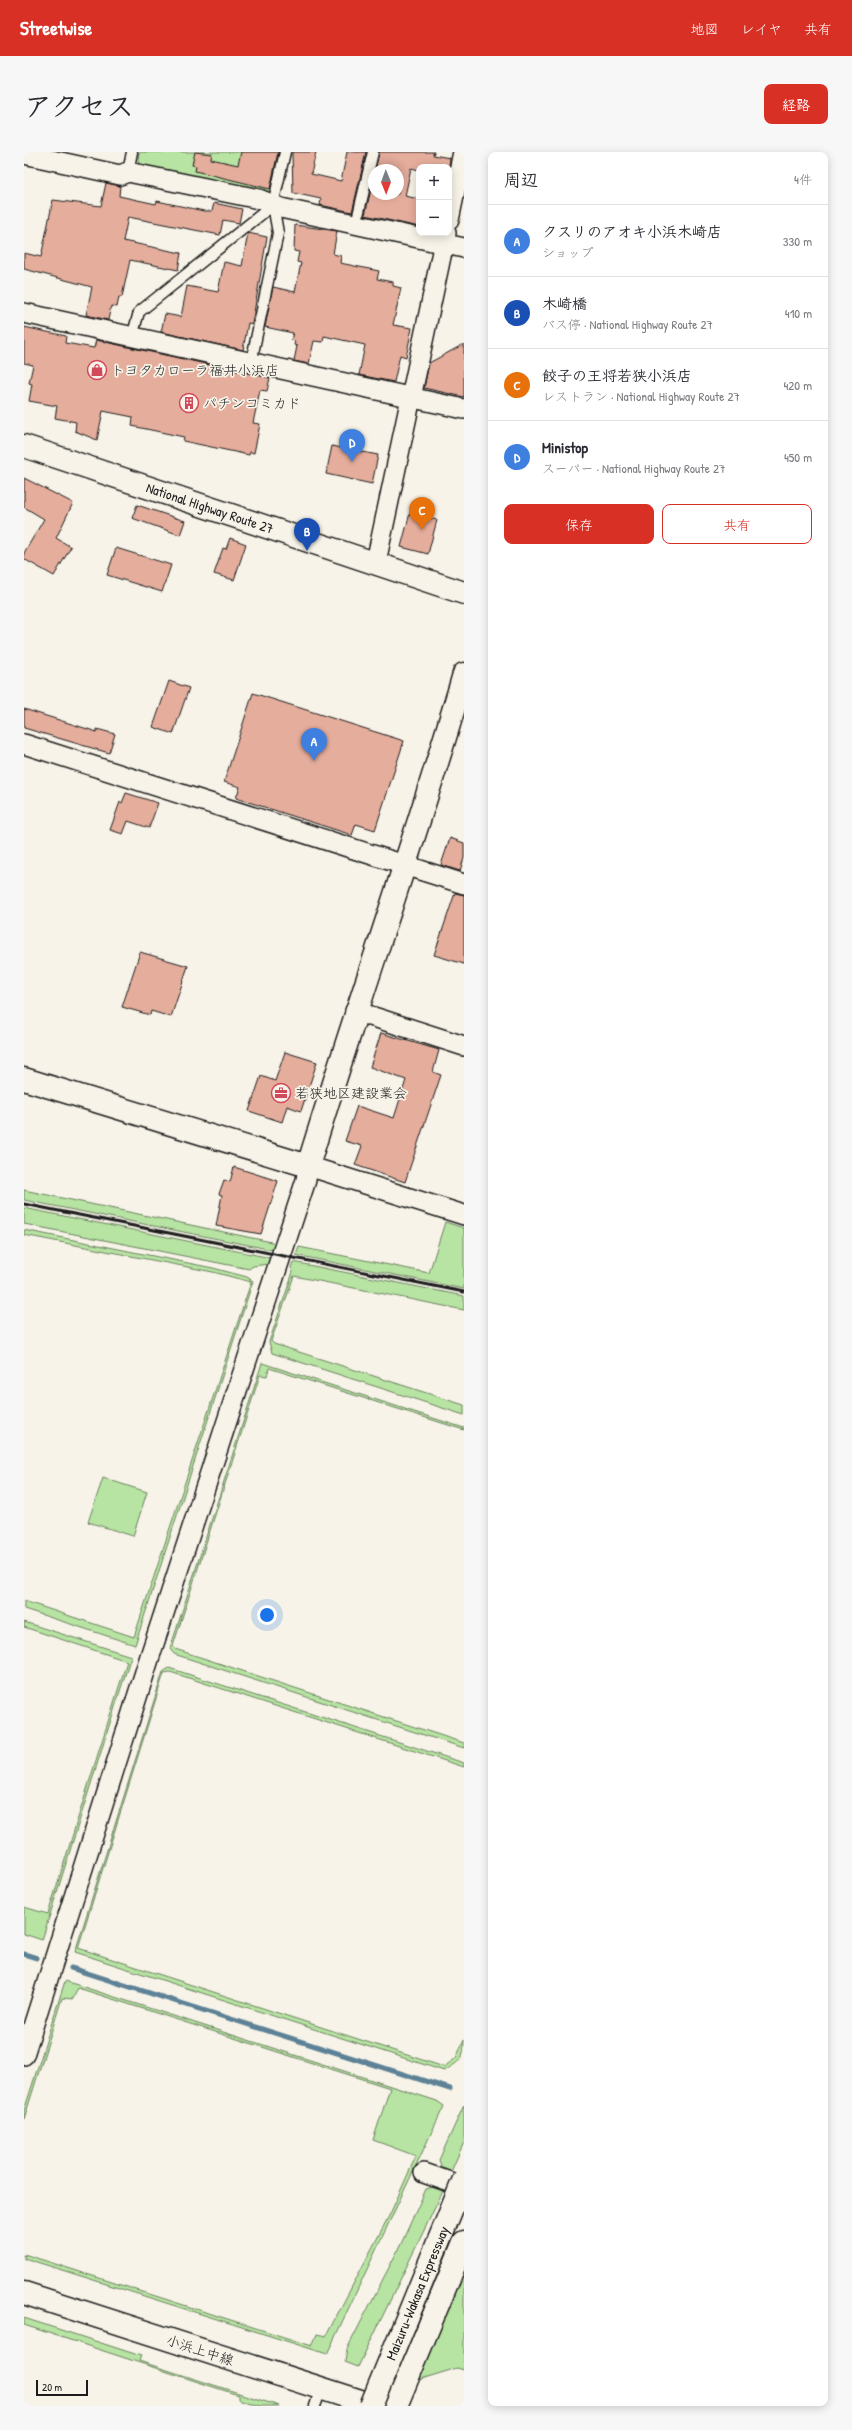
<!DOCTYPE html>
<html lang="ja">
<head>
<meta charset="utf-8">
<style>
	:root { --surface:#fff; --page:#f7f7f7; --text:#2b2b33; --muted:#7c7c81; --line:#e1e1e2; --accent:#d93025 }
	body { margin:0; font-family:"Patrick Hand","Klee One",sans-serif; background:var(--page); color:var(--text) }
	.controls { position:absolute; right:12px; top:12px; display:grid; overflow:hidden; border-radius:8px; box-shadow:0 2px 10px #0003 }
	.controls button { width:36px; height:36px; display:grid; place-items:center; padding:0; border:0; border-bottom:1px solid var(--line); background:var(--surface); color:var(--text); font:20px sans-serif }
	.compass { position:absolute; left:344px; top:12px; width:36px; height:36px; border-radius:50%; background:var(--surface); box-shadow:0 2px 10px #0003; rotate:179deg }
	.scale { position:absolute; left:12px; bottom:10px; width:52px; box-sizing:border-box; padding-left:4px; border:2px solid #1c1c1c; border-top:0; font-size:11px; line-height:14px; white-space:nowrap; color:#1c1c1c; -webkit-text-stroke:3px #f7f3e8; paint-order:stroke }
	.you { position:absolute; left:243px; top:1463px; width:14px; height:14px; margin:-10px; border:3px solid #fff; border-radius:50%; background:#1a73e8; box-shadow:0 0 0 6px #1a73e833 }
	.badge { display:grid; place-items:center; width:26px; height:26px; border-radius:50%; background:var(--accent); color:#fff; font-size:13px; font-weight:700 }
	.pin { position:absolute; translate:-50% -33px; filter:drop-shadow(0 1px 2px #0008) }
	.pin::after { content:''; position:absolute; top:21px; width:14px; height:12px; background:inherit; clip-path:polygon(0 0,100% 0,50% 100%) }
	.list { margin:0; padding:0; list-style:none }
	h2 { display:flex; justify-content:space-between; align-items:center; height:52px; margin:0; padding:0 16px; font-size:17px }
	h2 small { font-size:13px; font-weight:400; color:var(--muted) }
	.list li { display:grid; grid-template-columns:26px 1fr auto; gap:12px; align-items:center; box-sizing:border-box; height:72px; padding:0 16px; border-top:1px solid var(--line) }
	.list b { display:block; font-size:15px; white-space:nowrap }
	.list p { margin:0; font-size:13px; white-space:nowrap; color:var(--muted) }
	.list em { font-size:13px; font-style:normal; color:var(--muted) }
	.actions { display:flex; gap:8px; padding:12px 16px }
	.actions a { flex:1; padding:9px 0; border:1px solid var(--accent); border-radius:8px; text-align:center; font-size:14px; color:var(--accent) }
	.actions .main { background:var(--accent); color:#fff }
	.map { position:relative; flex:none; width:440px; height:2254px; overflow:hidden; border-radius:8px }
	header { display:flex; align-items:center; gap:24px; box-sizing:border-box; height:56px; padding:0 20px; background:var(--accent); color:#fff }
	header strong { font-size:19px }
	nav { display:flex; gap:22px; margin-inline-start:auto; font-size:14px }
	.intro { display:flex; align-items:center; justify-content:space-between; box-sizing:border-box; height:96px; padding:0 24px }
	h1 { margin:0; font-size:28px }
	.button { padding:10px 18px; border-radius:8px; background:var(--accent); color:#fff; font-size:14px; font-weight:700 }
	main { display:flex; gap:24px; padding:0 24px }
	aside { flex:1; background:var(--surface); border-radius:8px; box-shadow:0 2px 10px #0003 }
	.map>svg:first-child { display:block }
	.green { fill:#b7e4a2; stroke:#6a805f }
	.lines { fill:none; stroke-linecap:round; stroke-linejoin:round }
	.stream { stroke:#5d8196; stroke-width:5 }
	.building { fill:#e5ad9c; stroke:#1c1c1c }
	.service-casing { stroke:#1c1c1c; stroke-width:13 }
	.minor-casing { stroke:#1c1c1c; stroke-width:22 }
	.tertiary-casing { stroke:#1c1c1c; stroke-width:25 }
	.primary-casing { stroke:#1c1c1c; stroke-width:25 }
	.trunk-casing { stroke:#1c1c1c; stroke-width:25 }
	.motorway-casing { stroke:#1c1c1c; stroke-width:25 }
	.service { stroke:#f7f3e8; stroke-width:10 }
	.minor { stroke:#f7f3e8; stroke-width:19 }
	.tertiary { stroke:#f7f3e8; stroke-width:22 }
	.primary { stroke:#f7f3e8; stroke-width:22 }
	.trunk { stroke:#f7f3e8; stroke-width:22 }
	.motorway { stroke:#f7f3e8; stroke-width:22 }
	.rail { stroke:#1c1c1c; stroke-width:3 }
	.motorway-bridge-casing { stroke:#1c1c1c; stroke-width:25; stroke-linecap:butt }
	.motorway-bridge { stroke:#f7f3e8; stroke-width:22 }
	.labels { text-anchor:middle; stroke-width:3.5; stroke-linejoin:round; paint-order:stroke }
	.poi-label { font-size:14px; fill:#1c1c1c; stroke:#f7f3e8; text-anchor:start }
	.street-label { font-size:14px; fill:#1c1c1c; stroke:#f7f3e8 }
</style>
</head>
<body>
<header>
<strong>Streetwise</strong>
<nav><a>地図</a><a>レイヤ</a><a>共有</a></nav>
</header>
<div class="intro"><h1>アクセス</h1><a class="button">経路</a></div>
<main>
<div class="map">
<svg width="440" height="2254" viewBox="0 0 440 2254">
	<rect width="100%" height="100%" fill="#f7f3e8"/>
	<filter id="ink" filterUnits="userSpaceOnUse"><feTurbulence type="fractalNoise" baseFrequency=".025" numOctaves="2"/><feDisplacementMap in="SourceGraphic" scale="8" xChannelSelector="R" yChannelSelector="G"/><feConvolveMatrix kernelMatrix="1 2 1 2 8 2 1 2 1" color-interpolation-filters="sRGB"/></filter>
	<g filter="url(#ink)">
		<path class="green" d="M115,0H255L246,40L242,42L115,13L114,8Z
			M0,1038L252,1091L249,1098L0,1048Z
			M0,1056L247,1106L245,1112L229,1114L225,1117L0,1072Z
			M421,1070L440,1076V1137L272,1103L275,1095L405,1121Z
			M0,1078L189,1116L223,1125L229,1129L111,1493L0,1457V1449L110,1485L227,1130L189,1120L0,1083Z
			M269,1110L440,1144V1158L270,1124L247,1189L250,1192L440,1253V1263L248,1201L245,1190L269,1120L267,1115Z
			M238,1211L440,1276V1278L245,1216L243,1224L236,1223L149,1494L151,1497L440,1591V1596L150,1502L146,1497Z
			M79,1326L123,1340L109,1384L64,1370Z
			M0,1470L107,1504L18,1788L0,1782V1755L24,1762L103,1509L0,1475Z
			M145,1516L440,1611V1615L146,1520L140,1521L54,1796L420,1915L432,1906L440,1888C440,1908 436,1909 420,1919L51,1800L139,1520Z
			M41,1829L413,1949L420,1954L303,2202L0,2106V2102L288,2194L293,2182L302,2184L367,2060L392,2004L349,1988L366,1936L54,1836L49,1847L38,1846L0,1967V1959Z
			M440,1953V1990L426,2022L419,2019L415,2008Z
			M412,2034L420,2037L334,2215L321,2210L323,2197L376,2094L402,2037Z
			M440,2117V2218L433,2216L394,2228Z
			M0,2166L117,2204L115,2209L255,2254H237L214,2247V2243L0,2173Z"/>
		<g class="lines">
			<path class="stream" d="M0,1802L13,1806
				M47,1816L426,1937"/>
		</g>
		<path class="building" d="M171,0L188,2L187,7L214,13L217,0H254L246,37L171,19L172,14L168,13Z
			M268,0H292L287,22L317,29L323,0H342L328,60L296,53L297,47L269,41Z
			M355,0H410L409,3L426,6L425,15H395V18L387,16L381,44L395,47V75L341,63L350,24V42H374V18H351Z
			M82,31L96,34L95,44L132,52L133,49L180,59H188L190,51L218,57L215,71L199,68L196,83L104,65L99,89L157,101L154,118L106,108L98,145H95L93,155L87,154L84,168L62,163L68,135L0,117V101L17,105L29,48L77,54Z
			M271,73L313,79L309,102L317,104L316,111L355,119L353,127L369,130V134L377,136L369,173L388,176L382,205L376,203L370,230L335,223L341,193L300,184L299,190L290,189L285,212L270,209L273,194L270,193L271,189L267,188L269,181L241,175L249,135L271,140L277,111L273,110L275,100L270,99Z
			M224,81L243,85L228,172L224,171L219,198L137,180L141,162L157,165L163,134L194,140L200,110L218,114Z
			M0,175L42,184L41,191L70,196L72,188L246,226L243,239L236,238L229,271L236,272L230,301L226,300L225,303L159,289L160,285L108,274L109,265L79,259L73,288L51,279L52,270L31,266L33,254L5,249L8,232L5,231L9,213L0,211Z
			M440,192V245L400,236L405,211Z
			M308,294L354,303L348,332L302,322Z
			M0,326L49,351L32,386L47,395L30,424L0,407V401L20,367L0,355Z
			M113,353L161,369L156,383L108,366Z
			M386,361L413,368L404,402L377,395Z
			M206,386L222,392L210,428L190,422L199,396L202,397Z
			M92,396L147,413L138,440L83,423Z
			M145,529L165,536L149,582L129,575Z
			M229,541L380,589L351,678L332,672L328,683L212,646L216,635L200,630Z
			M0,557L73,580V577L91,582L85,601L0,576Z
			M102,641L134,651L125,676L104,669L99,682L86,678L96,650L98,651Z
			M426,686L440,691V706L436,719L417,713Z
			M431,741L440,743V812L410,803Z
			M116,800L164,814L147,865L127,859L126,863L98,855Z
			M357,881L415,898L409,920L417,923L381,1030L331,1013L338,994L321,989L333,954L370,966L382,928L346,915Z
			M261,900L293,910L277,959L263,954L258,970L225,959L237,924L251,929Z
			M210,1015L254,1029L237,1082L192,1074L198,1043L195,1042L200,1028L206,1030Z"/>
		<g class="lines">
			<defs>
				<path id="service" d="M104,20L108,0
					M332,72L349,0
					M108,185L115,160L249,53
					M227,211L254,81L249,53L261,0
					M291,2254L297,2237"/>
				<path id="minor" d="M0,2L96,23L104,20L235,47L257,56L440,96
					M425,68L439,0
					M0,161L440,257
					M352,410L422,81
					M0,592L440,732
					M331,859L440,894
					M0,1903L126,1504L282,1028L284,1014L440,1063
					M400,2021L440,2035"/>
				<path id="tertiary" d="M0,927L284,1014C334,850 392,687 440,522"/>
				<path id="primary" d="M0,2141L352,2254"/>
				<g id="trunk">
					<path id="s1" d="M0,294L440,441"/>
				</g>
				<path id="motorway" d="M372,2254L440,2090"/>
			</defs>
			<use href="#service" class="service-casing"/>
			<use href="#minor" class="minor-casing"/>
			<use href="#tertiary" class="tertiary-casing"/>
			<use href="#primary" class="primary-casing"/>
			<use href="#trunk" class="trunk-casing"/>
			<use href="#motorway" class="motorway-casing"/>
			<use href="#service" class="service"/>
			<use href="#minor" class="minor"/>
			<use href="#tertiary" class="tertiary"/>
			<use href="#primary" class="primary"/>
			<use href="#trunk" class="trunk"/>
			<use href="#motorway" class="motorway"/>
			<path class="rail" d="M0,1052L440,1140"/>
			<defs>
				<g id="motorway-bridge">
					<path id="s2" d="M347,2254L440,2027"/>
				</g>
			</defs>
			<use href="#motorway-bridge" class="motorway-bridge-casing"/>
			<use href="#motorway-bridge" class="motorway-bridge"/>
		</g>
	</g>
	<defs>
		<symbol id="shop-ring" viewBox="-11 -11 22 22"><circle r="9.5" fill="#f7f3e8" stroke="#d1495b" stroke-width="1.5"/><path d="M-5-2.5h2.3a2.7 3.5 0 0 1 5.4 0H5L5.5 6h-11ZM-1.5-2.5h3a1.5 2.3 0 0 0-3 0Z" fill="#d1495b"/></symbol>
		<symbol id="building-ring" viewBox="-11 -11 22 22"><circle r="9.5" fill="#f7f3e8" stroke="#d1495b" stroke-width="1.5"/><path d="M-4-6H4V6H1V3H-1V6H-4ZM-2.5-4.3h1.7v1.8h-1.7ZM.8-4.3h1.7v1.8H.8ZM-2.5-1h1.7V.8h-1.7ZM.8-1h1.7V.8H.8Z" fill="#d1495b"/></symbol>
		<symbol id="office-ring" viewBox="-11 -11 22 22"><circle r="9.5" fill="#f7f3e8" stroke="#d1495b" stroke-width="1.5"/><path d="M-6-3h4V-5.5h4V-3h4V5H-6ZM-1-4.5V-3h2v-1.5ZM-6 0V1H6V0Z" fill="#d1495b"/></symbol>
	</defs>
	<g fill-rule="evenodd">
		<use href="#shop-ring" x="62" y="207" width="22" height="22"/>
		<use href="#building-ring" x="154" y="240" width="22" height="22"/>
		<use href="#office-ring" x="246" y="930" width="22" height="22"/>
	</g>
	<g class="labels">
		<g class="poi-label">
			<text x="87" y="223">トヨタカローラ福井小浜店</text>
			<text x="179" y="256">パチンコミカド</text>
			<text x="271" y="946">若狭地区建設業会</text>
		</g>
		<g class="street-label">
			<text dy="5" stroke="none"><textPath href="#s1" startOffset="196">National Highway Route 27</textPath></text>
			<text dy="5" stroke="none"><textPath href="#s2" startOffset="122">Maizuru-Wakasa Expressway</textPath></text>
			<text transform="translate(176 2198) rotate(18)" y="5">小浜上中線</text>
		</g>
	</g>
</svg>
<div class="controls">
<button>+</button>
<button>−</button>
</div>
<svg class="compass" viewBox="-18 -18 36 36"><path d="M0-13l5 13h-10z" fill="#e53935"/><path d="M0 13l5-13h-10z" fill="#7c7c81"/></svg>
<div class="scale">20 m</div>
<div class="you"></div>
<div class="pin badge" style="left:290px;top:609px;background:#3f7fe0">A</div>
<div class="pin badge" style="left:283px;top:399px;background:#1a4fb4">B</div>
<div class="pin badge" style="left:398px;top:378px;background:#e8710a">C</div>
<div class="pin badge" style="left:328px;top:310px;background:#3f7fe0">D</div>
</div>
<aside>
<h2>周辺<small>4件</small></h2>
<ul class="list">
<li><span class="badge" style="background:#3f7fe0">A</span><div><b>クスリのアオキ小浜木崎店</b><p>ショップ</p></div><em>330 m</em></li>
<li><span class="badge" style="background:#1a4fb4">B</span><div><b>木崎橋</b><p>バス停 · National Highway Route 27</p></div><em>410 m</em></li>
<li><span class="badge" style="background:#e8710a">C</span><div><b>餃子の王将若狭小浜店</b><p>レストラン · National Highway Route 27</p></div><em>420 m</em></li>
<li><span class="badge" style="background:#3f7fe0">D</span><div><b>Ministop</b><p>スーパー · National Highway Route 27</p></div><em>450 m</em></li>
</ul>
<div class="actions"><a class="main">保存</a><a>共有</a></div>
</aside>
</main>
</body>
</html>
